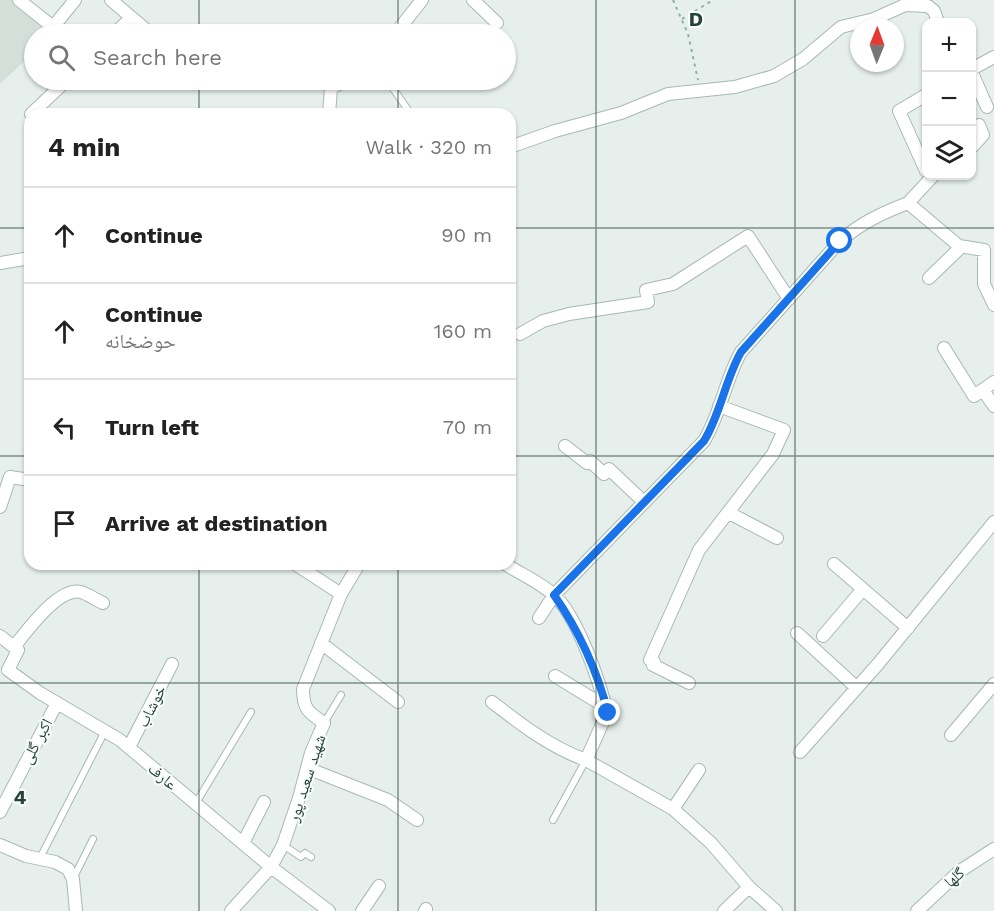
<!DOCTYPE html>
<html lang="en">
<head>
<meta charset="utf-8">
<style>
	:root { --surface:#fff; --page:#f2f2f2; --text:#222; --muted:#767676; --line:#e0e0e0 }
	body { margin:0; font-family:"Work Sans","Noto Naskh Arabic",sans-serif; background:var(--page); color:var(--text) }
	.controls { position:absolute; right:18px; top:18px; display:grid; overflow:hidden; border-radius:12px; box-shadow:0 2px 4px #0004 }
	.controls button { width:54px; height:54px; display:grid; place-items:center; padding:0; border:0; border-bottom:2px solid var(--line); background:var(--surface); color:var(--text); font:30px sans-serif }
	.compass { position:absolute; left:850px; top:18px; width:54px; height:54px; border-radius:50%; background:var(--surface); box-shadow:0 2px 4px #0004; rotate:1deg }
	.stop { position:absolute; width:18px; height:18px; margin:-14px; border:4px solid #1a73e8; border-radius:50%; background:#fff }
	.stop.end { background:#1a73e8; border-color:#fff; box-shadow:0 2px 6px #0008 }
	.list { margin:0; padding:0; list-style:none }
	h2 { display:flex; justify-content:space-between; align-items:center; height:78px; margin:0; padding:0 24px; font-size:26px }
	h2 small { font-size:20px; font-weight:400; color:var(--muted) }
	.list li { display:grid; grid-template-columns:39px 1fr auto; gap:18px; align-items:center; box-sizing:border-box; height:96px; padding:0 24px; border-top:2px solid var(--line) }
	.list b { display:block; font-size:22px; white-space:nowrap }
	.list p { margin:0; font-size:20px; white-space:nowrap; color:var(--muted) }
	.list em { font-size:20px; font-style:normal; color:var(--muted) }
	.icon { flex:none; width:33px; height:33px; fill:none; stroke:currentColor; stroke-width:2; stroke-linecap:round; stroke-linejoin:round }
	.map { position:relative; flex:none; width:994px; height:911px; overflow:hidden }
	.search { position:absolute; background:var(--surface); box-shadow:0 2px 4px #0004; left:24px; top:24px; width:492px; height:66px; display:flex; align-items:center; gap:15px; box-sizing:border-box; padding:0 21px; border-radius:33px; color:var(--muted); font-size:22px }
	.panel { position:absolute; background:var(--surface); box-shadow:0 2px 4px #0004; left:24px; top:108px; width:492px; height:462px; border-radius:18px }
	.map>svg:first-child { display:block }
	.built { fill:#d4dfda }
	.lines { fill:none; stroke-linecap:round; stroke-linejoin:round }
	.service-casing { stroke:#a8b8b2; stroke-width:8 }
	.minor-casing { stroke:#a8b8b2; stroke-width:14 }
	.path { stroke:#86b3a5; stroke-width:2; stroke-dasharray:3 4.5; stroke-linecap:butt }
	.service { stroke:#fff; stroke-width:6 }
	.minor { stroke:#fff; stroke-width:12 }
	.route { stroke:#1a73e8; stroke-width:8 }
	.grid { fill:none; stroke:#24423a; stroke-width:1.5; stroke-opacity:0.55 }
	.labels { text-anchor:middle; stroke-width:4.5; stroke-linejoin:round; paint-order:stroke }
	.street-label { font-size:16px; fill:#24423a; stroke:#f7fbf9 }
	.grid-label { font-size:20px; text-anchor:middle; font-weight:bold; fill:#24423a; stroke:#f7fbf9; stroke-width:4.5; stroke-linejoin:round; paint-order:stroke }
</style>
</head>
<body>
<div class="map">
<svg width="994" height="911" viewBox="0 0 994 911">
	<rect width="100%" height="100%" fill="#e6efeb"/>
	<path class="built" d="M0,0H13L58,31L54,34H34V52L0,84Z"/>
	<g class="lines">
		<defs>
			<path id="service" d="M387,80L411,114
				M324,723L341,695
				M196,803L251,712
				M553,820L586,760
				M283,845L301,857L305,853L311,857
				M40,858L105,731
				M73,879L93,839"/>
			<path id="minor" d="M19,0L53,27L75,0
				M111,0L151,34
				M473,0L497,23
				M114,34L131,18
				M395,34L422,0
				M972,69L994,57
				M972,73L987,107
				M926,95L899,111L926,171
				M31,114L67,80
				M329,114L331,88L346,80
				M510,147L555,131L621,113L668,94L735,87L774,76L803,59L841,27L874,19L905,5L928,6L934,11L938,22
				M972,147L983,135L979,125
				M908,203L933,176
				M0,263L30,258
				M929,278L961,247
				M520,334L543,321L569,314L648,302L646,290L673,284L748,236L789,299
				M944,348L974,396L994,382
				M983,390L994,406
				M565,446L587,463L590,461L604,474L609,469L644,502
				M0,507L10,477L30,480
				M729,513L777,538
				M295,564L341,594
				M505,564C521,574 539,582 553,594C577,615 600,682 607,713L586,760L673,809L711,843L749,887L776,911
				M834,564L908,628
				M539,618L554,595L704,441C721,413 725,380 741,352L840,241C861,223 882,213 908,203L959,246L984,250V284L994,305
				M797,633L857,688
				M0,636L14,647
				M823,636L863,589
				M321,643L398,702
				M14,647L18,650L8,670L40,693L120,740L271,867L329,911
				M14,647C27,631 58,587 81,592C88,594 96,600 103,603
				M555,676L606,707
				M689,683L653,665L654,662L650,660L699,550L773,454L784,430L719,406
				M492,702C522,725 550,747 586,760
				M951,735L994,684
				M129,747L172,664
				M800,752L878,664L994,522
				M307,768L388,800L417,820
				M673,809L699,770
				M0,812L57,703
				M243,843L264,802
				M0,845L26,856L55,862L68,869L73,879L76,911
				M231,911L271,867L283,845L299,798L311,753L324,723C308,712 303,709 303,689L341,594L359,564
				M362,911L379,886
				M425,911L426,909
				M724,911L749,887
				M917,911L960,871L994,849"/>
		</defs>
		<use href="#service" class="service-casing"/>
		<use href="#minor" class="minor-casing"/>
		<path class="path" d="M673,0L688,34L698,80
			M682,19L713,0"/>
		<use href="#service" class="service"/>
		<use href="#minor" class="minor"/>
	</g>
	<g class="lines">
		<path class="route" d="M608,713C597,670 579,631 554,595L704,441C721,413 725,380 741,352L840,241"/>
	</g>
	<path class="grid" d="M199,0V34M398,0V34M596,0V911M795,0V911M199,80V114M398,80V114M0,228H30M510,228H994M0,456H30M510,456H994M199,564V911M398,564V911M0,683H994"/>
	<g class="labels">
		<g class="street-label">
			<text transform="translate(151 706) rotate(-63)" y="6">خوشاب</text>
			<text transform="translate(36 741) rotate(-62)" y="6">اکبر گلی</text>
			<text transform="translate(163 776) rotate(40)" y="6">عارف</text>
			<text transform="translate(306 778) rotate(-72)" y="6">شهید سعید پور</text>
			<text transform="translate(954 877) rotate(-41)" y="6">گلها</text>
		</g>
	</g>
	<g class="grid-label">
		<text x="696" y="26">D</text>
		<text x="20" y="804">4</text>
	</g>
</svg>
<div class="controls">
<button>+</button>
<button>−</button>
<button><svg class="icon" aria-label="layers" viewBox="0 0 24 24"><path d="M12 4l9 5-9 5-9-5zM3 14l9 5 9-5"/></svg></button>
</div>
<svg class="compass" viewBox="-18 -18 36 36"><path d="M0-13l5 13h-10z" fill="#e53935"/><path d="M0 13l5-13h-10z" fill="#767676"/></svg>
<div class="stop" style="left:840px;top:241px"></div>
<div class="stop end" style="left:608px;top:713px"></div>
<div class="search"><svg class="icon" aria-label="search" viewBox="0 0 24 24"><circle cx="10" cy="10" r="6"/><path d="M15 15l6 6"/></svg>Search here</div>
<section class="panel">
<h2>4 min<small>Walk · 320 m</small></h2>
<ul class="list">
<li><svg class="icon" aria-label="ahead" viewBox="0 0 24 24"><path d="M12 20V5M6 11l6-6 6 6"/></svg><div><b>Continue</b></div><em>90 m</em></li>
<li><svg class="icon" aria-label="ahead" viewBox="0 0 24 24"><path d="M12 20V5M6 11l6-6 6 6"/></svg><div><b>Continue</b><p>حوضخانه</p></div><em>160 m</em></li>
<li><svg class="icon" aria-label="left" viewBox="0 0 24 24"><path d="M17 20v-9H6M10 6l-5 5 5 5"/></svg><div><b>Turn left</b></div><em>70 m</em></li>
<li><svg class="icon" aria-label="arrive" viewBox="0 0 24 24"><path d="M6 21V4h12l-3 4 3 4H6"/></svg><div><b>Arrive at destination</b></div></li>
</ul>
</section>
</div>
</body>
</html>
